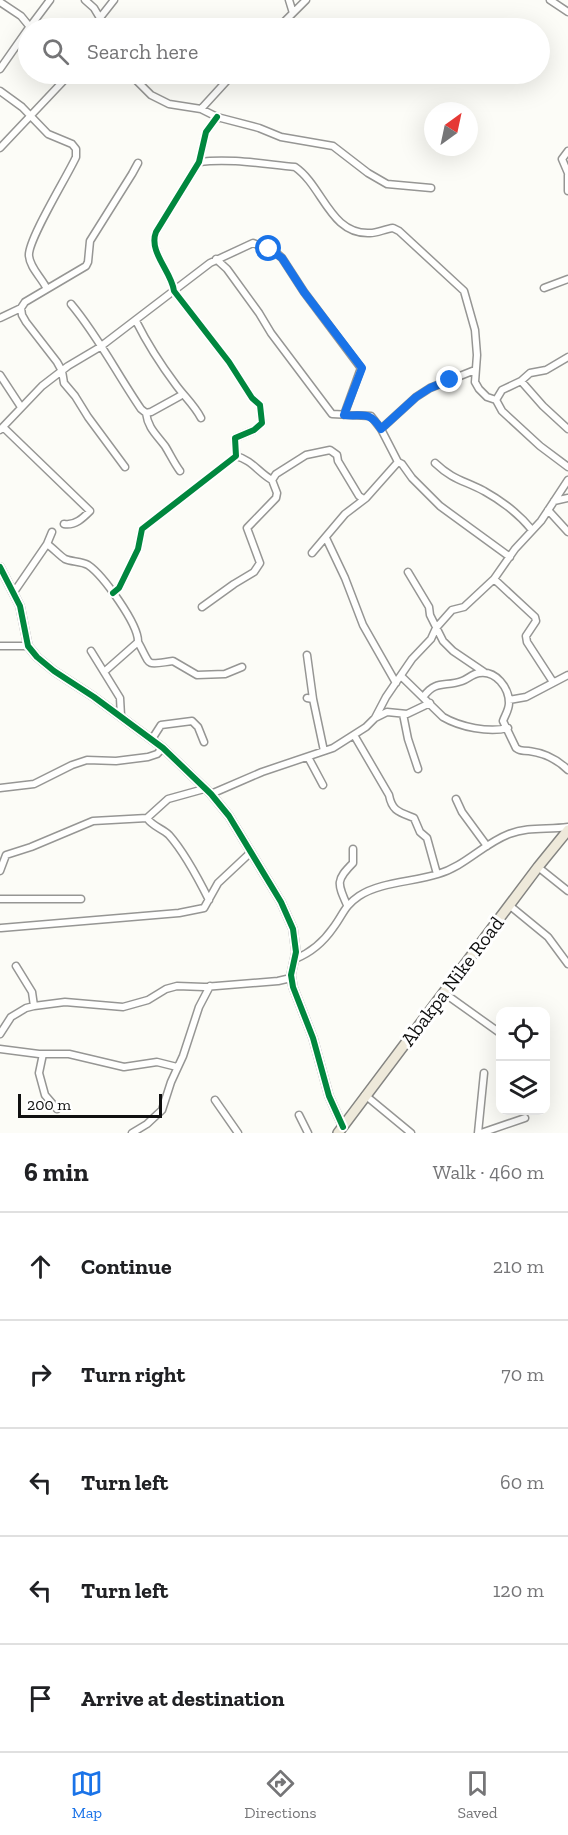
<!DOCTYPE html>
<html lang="en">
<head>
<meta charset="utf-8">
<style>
	:root { --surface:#fff; --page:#f2f2f2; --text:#202124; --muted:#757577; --line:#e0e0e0; --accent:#1a73e8 }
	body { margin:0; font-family:"Zilla Slab",serif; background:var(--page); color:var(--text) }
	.controls { position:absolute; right:18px; bottom:18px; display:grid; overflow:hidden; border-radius:12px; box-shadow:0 6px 24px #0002 }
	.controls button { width:54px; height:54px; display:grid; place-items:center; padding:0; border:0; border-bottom:2px solid var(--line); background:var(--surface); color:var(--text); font:30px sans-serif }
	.compass { position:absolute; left:424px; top:102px; width:54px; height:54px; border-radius:50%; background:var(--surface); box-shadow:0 6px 24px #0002; rotate:33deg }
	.scale { position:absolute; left:18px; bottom:15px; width:144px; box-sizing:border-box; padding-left:6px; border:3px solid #101010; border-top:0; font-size:16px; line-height:21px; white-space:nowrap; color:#101010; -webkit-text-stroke:4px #fff; paint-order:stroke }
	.stop { position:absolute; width:18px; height:18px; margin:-14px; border:4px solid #1a73e8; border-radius:50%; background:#fff }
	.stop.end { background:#1a73e8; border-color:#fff; box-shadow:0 2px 6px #0008 }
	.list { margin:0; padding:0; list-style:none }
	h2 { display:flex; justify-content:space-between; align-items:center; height:78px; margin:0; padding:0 24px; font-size:26px }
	h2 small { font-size:20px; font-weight:400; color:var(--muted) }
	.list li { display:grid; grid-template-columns:39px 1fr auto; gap:18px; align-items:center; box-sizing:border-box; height:108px; padding:0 24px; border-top:2px solid var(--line) }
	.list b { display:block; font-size:22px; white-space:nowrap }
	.list em { font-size:20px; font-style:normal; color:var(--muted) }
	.icon { flex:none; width:33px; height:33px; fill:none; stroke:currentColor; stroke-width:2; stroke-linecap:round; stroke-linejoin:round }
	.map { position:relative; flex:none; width:568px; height:1133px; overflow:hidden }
	.search { position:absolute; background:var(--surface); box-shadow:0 6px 24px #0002; left:18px; right:18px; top:18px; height:66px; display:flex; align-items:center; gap:15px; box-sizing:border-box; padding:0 21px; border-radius:33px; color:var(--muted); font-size:22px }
	.sheet { height:618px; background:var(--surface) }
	nav { display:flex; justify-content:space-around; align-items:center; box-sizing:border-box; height:84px; border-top:2px solid var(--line); background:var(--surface); font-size:16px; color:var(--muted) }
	nav a { display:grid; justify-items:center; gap:3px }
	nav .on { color:var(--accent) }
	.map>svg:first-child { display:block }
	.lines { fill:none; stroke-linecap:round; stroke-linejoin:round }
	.minor-casing { stroke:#969694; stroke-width:9 }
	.tertiary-casing { stroke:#969694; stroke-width:10 }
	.primary-casing { stroke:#848481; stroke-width:12 }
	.minor { stroke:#fffffe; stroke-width:6 }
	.tertiary { stroke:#fffffe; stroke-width:8 }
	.primary { stroke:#eee9da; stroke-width:9 }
	.cycleway-casing { stroke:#fff; stroke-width:10 }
	.cycleway { stroke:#00873e; stroke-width:6 }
	.route { stroke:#1a73e8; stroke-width:8 }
	.labels { text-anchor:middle; stroke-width:6; stroke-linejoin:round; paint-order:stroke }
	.street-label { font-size:20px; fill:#101010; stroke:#fff }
</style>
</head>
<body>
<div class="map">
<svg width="568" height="1133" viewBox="0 0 568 1133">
	<rect width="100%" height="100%" fill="#fcfcf7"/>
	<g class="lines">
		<defs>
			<path id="minor" d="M85,0L94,8L100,18
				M289,0L293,13
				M550,0L568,12
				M0,2L21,16L30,27
				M29,28L50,0
				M92,28L114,0
				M278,28L306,0
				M0,69L28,29
				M130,74L151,95L169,104L201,109L217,117L259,128L281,137L333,146L368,173L387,184L431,188
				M0,91L22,107L48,134L72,144L76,149V157C68,175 27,241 29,256C30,268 42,278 47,289
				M201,109L233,74
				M0,148L70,74
				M568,151L562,159L568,173
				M199,162C230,158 263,164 295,167C323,186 330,235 370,233C377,233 385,229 393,228L399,231L464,291L475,330L477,355L475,382L479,389L487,397L496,400L502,411L540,446L568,467
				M568,175V191
				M216,259L227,269L259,313L271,333L332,414L371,416L381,429L398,462L402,464L412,478L440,506L510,557
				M544,288L568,279
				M71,304C98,336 117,374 141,409L146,413L151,412L180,396
				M21,308L22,315L26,322L57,362L62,371L64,383L75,396L88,417L125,467
				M0,318L21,308L25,302L86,266L88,262L90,241L132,174L138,163
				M136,321C147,343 161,365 176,385C184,396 195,406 201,418
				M0,375L21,407
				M521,381L543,406L568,429
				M496,400L502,390L521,381L530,373L546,370L568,357
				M146,413C148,428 156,434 165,446C170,454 174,463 180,471
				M3,427L90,511C83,518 75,526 64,524
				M381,429L416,397L430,388L475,370
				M0,430L42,386L68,366L100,347L210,263L253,243L274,251L282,258L304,292L361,368L344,415
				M236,456C252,460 259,473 272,480
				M435,463C453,480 463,480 484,491C502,501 519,514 532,530
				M554,501L568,498
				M548,510L568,532
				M326,538L345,578L363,625L396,683
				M47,544C53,548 59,555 65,559C72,562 81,561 88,565C103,575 139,625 138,642L104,672
				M312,553L345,514L366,498L398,462
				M408,572L429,607L430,615L443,641L453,651L484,672
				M494,579L535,617L536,621L526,636L527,642L553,682
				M14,592L47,544L52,532
				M113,593L119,588L138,549L142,529L236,456L235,438L254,430L262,423L260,405L252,398L229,362L174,291C172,272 148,252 156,232L199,162L206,132L217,117
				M202,607L234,584L254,572L260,563L247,528L276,498L277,493L272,480L276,474L306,455L330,450L337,455L338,461L359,496L364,499
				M138,642C152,667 144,665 173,661L197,675L225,674L242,667
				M0,646H28
				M91,651L120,698L121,716
				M307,655L313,699
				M401,676L443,717C460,727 489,733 508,728
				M424,696C436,680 445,687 462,681C468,679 472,674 479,673C496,670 509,688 509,703C509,710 505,715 503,721L516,748C521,752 523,750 529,751C544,753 558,760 568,770
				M307,698L313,699L324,751
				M509,700L526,697L568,675
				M403,714L408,739L418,769
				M375,718L387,712L407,714L430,703
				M354,735L389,795C392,811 399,812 414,818L420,832L427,838L437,874
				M152,739L161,725L192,721L198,727L204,742
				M308,757L323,785
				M0,788L34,784L72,765L87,760L116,761L148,757L157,754L163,748
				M211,794L262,772L333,748L366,727L375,718L386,697L412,659L431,639L436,628L452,610L464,607L494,579L515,549L541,521L568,480
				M456,799L462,812L487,846
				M147,818C153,827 162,828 169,835C185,853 198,878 209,900
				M538,867L568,891
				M0,871L6,855L31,847L93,821L147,818L168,799L204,789
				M0,899H81
				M347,905C337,883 336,880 353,863V849
				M509,905L548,937L568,964
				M1,928L179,913L204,908L218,883L250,853
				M295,959C310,953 324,941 333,928C343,915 344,906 359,896C380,882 413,882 438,874C465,866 483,844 509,834C529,826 548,830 568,827
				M16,966L32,992L34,1006
				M444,993L500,1033
				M0,1034L11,1017L26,1008L34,1006L65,1002L123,1007L148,1000L166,989L177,986L204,987L278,981L291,978
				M0,1049L39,1054H69L124,1067L157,1062L177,1067
				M43,1054L39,1073L45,1095L57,1109
				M365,1095L411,1133
				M215,1100L238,1133
				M299,1115L308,1133
				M132,1133L147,1124L162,1110L171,1082L183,1056L199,1007L210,986
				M478,1133L484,1073
				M481,1133L525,1118"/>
			<path id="tertiary" d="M0,567L20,606L28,646L37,657L54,671L94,697L163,748L211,794L229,816L281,902L293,929L296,952L291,975L293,987L313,1038L329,1096L343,1127"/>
			<path id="primary" d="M338,1133L538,867L568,830"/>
		</defs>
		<use href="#minor" class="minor-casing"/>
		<use href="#tertiary" class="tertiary-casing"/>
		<use href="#primary" class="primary-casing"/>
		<use href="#minor" class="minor"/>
		<use href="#tertiary" class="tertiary"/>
		<use href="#primary" class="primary"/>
		<defs>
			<path id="cycleway" d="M0,567L20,606L28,646L37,657L54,671L94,697L163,748L211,794L229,816L281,902L293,929L296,952L291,975L293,987L313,1038L329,1096L343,1127
				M113,593L119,588L138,549L142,529L236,456L235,438L254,430L262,423L260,405L252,398L229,362L174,291C172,272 148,252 156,232L199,162L206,132L217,117"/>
		</defs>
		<use href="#cycleway" class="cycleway-casing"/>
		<use href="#cycleway" class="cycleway"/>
	</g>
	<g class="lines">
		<path class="route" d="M269,249L282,258L304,292L362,368L344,415C363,417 369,410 381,429L416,397L430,388L450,380"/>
	</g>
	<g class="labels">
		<g class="street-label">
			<text transform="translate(452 981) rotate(-53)" y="7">Abakpa Nike Road</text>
		</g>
	</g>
</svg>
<div class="controls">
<button><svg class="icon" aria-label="locate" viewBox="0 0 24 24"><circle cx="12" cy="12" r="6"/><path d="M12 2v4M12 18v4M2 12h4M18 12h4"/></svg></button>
<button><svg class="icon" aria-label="layers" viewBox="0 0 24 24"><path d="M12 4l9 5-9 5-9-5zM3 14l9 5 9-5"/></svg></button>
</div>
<svg class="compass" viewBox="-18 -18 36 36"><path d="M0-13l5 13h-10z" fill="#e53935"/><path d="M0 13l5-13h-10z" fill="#757577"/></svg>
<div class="scale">200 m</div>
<div class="stop" style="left:269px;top:249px"></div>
<div class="stop end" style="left:450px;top:380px"></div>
<div class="search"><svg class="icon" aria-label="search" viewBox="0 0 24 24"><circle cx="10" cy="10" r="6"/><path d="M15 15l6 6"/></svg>Search here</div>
</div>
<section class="sheet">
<h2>6 min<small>Walk · 460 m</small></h2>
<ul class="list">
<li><svg class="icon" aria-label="ahead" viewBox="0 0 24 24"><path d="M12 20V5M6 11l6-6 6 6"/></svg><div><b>Continue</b></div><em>210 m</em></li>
<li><svg class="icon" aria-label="right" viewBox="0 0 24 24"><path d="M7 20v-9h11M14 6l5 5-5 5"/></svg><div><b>Turn right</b></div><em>70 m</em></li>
<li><svg class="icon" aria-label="left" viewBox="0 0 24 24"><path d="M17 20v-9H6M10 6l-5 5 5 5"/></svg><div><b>Turn left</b></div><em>60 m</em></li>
<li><svg class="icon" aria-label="left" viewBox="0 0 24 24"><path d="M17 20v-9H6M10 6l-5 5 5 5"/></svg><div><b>Turn left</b></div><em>120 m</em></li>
<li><svg class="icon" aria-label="arrive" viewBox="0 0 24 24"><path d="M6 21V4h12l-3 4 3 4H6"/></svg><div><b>Arrive at destination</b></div></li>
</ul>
</section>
<nav>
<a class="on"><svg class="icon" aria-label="map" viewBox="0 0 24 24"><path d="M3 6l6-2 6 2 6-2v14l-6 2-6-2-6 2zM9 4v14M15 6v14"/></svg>Map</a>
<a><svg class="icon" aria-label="directions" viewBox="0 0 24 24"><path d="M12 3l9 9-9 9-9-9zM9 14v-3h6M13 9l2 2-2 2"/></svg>Directions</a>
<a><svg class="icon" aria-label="saved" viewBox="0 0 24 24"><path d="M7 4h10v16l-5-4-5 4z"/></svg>Saved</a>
</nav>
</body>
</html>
